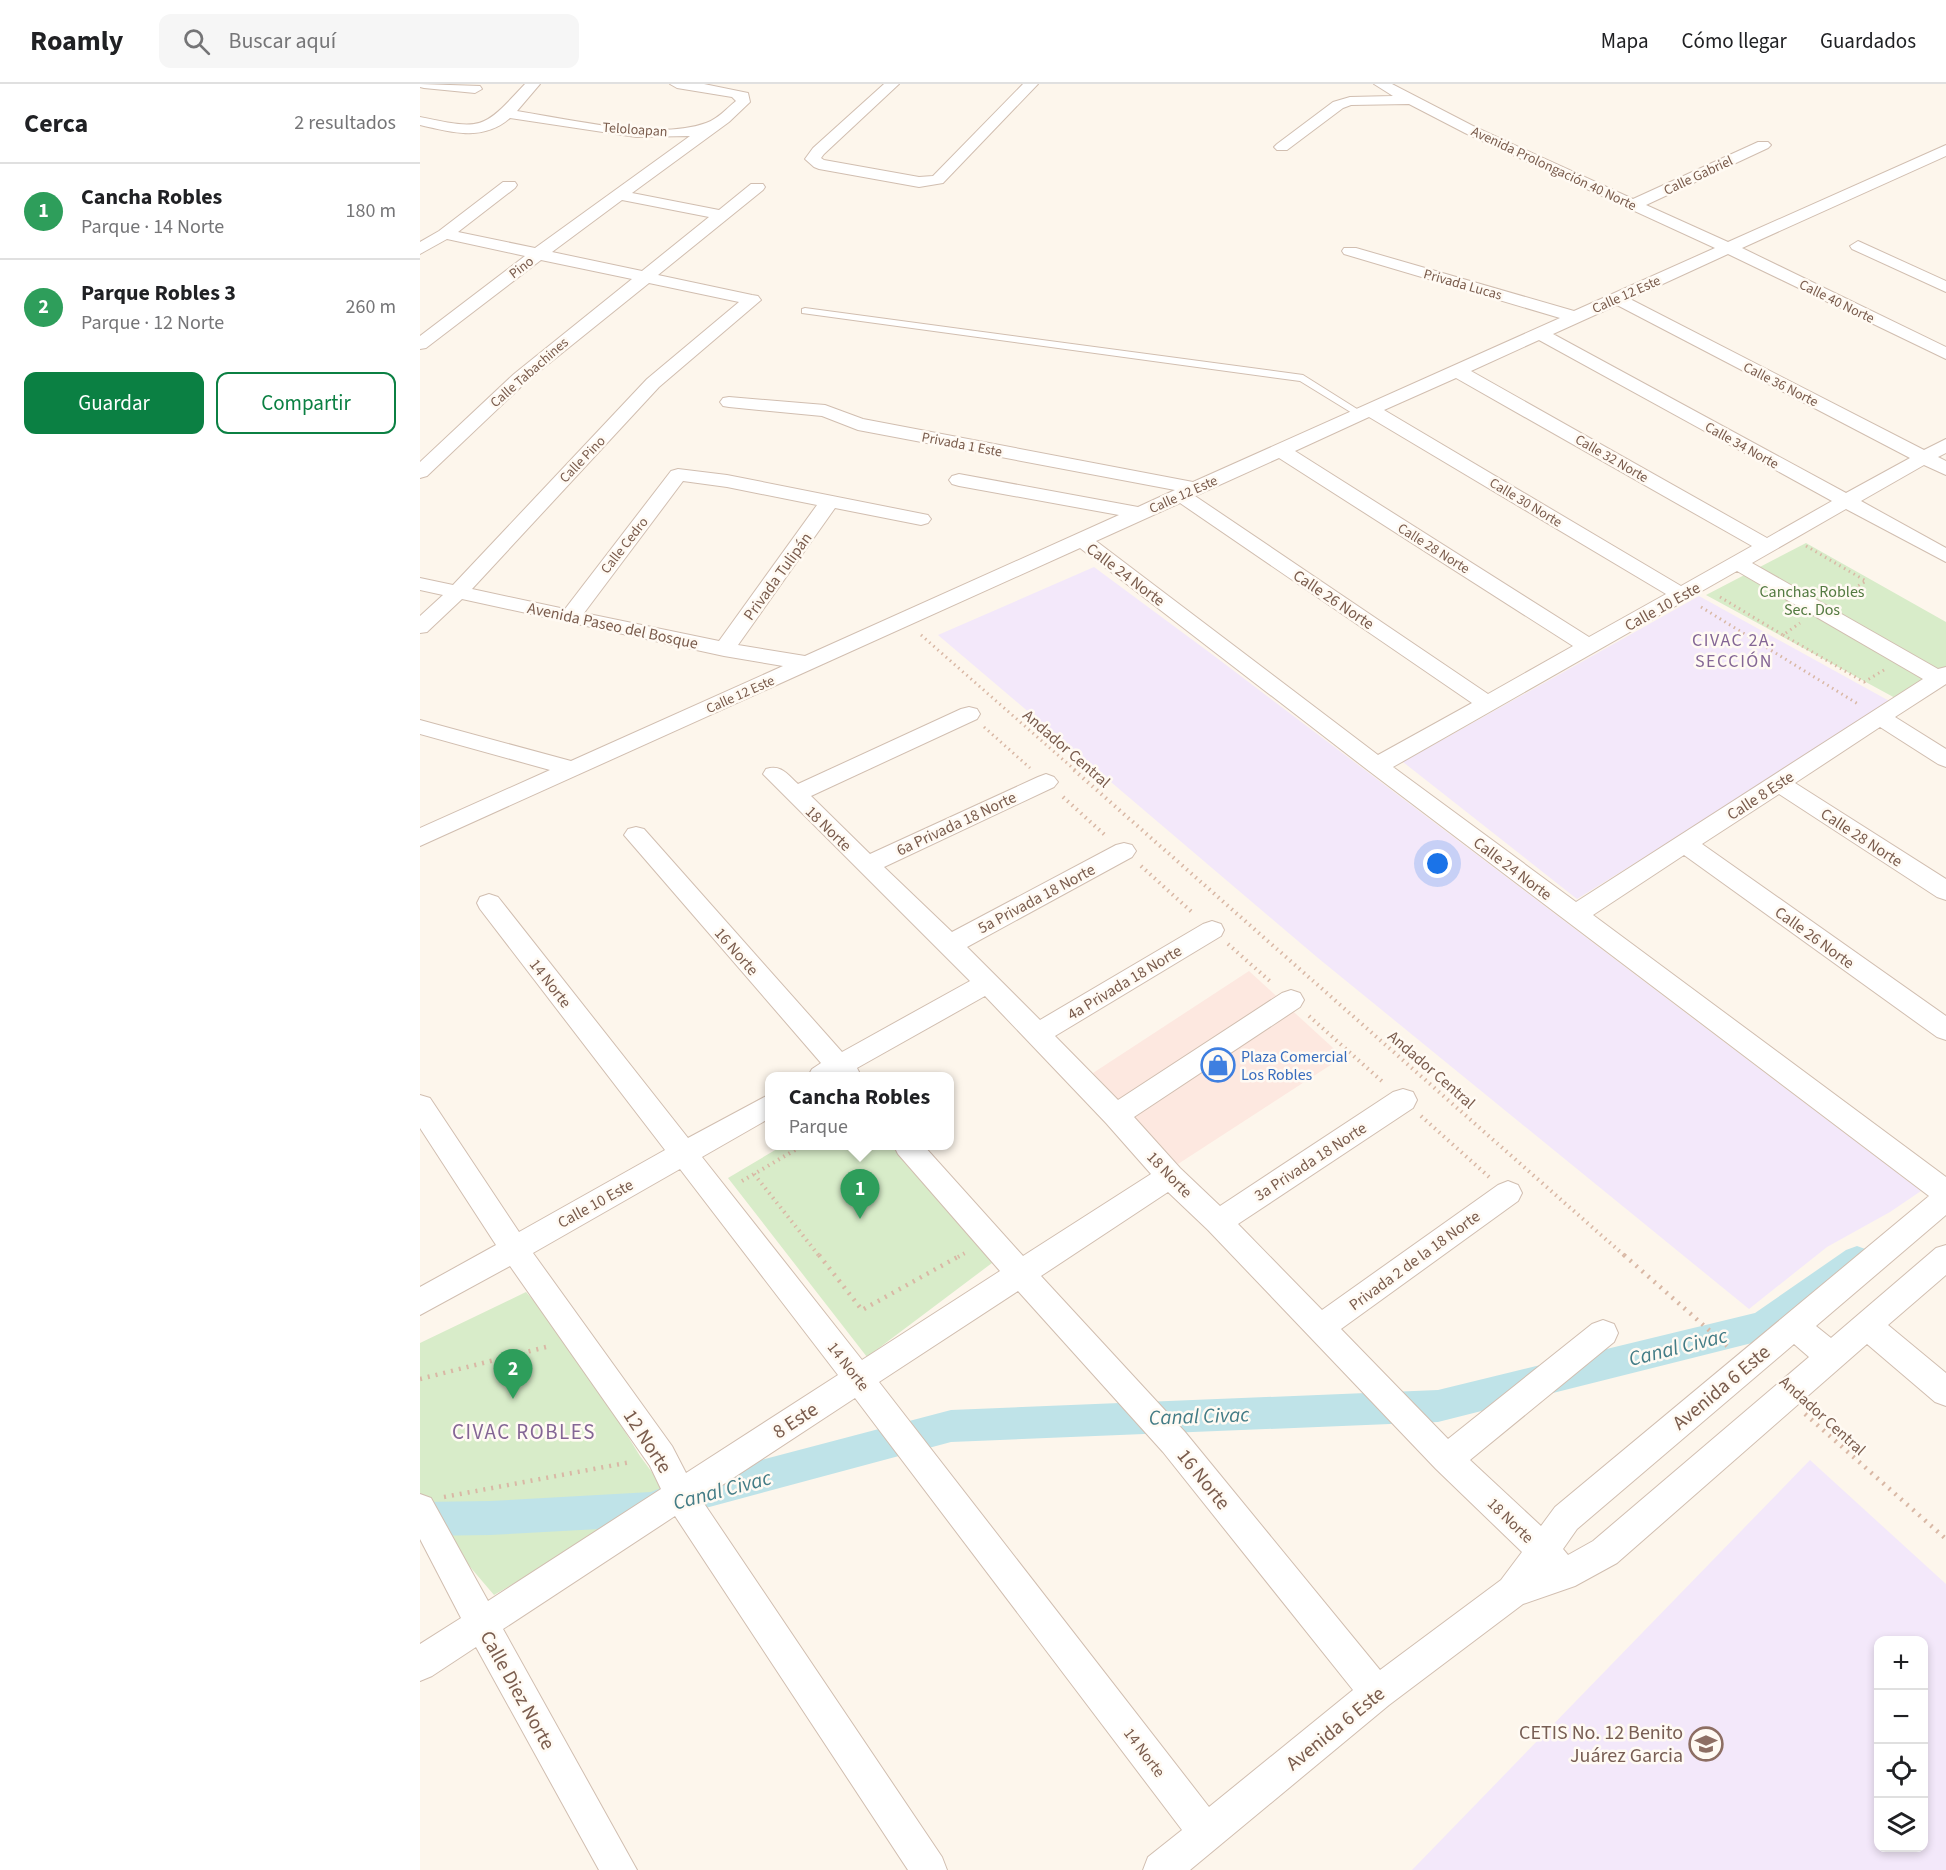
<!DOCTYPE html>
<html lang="es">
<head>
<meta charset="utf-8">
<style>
	:root { --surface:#fff; --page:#f6f6f6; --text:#202124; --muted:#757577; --line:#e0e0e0; --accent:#0b8043 }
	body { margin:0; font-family:"Source Sans 3",sans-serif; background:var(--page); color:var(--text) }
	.controls { position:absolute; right:18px; bottom:18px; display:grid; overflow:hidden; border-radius:12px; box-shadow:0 3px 9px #0003 }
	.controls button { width:54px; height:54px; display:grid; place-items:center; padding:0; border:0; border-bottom:2px solid var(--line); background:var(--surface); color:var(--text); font:30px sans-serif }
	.you { position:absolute; left:1018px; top:780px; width:21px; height:21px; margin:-15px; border:4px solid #fff; border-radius:50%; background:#1a73e8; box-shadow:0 0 0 9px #1a73e833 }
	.badge { display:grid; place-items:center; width:39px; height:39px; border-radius:50%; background:var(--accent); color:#fff; font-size:20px; font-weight:700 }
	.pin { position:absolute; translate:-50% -50px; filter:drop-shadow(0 2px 3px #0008) }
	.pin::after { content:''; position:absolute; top:32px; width:21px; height:18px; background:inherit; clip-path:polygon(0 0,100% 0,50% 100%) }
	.popup { position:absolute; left:345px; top:988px; width:189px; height:78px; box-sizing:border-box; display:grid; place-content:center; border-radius:12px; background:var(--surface); filter:drop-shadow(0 2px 4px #0005); font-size:20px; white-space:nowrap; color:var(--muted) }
	.popup b { font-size:22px; color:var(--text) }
	.popup::after { content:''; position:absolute; left:50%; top:100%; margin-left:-12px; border:12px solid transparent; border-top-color:var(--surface) }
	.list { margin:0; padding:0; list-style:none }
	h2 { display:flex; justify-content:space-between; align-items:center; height:78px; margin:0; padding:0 24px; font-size:26px }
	h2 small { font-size:20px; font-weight:400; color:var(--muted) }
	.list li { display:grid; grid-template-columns:39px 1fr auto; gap:18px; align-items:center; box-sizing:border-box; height:96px; padding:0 24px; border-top:2px solid var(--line) }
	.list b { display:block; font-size:22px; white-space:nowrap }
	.list p { margin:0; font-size:20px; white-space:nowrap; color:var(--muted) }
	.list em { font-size:20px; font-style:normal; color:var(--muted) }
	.actions { display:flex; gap:12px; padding:18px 24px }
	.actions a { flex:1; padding:14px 0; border:2px solid var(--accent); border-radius:12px; text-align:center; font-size:21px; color:var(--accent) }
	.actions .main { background:var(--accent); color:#fff }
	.icon { flex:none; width:33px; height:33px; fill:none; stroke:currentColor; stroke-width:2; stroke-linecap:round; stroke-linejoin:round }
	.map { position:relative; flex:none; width:1526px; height:1786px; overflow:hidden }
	header { display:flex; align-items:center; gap:36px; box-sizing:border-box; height:84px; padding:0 30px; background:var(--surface); border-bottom:2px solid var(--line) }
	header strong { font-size:28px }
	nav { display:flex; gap:33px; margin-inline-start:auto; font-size:21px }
	.search { width:420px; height:54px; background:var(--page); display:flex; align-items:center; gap:15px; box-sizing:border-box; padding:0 21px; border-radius:12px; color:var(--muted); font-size:22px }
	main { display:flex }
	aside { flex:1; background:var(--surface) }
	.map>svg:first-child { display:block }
	.commercial { fill:#fde8e0 }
	.education { fill:#f3e8fa; fill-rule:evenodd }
	.green { fill:#d8ecc9 }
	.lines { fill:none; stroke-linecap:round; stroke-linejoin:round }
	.canal { fill:#bfe3e8; fill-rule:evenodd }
	.service-casing { stroke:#d1beb0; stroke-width:2 }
	.minor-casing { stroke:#d1beb0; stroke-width:2 }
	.path-far2 { stroke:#d9b8a5; stroke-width:3; stroke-dasharray:1.5 4; stroke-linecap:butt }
	.path-far1 { stroke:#d9b8a5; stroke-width:4; stroke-dasharray:1.5 4.5; stroke-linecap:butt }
	.path { stroke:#d9b8a5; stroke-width:4.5; stroke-dasharray:2 6; stroke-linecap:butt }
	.service { fill:#fff; fill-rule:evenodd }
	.minor { fill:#fff; fill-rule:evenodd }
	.labels { text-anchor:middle; stroke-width:5; stroke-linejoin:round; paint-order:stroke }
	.far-street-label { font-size:14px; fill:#7a5c4d; stroke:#fffaf3 }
	.street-label { font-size:16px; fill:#7a5c4d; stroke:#fffaf3 }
	.park-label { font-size:16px; fill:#537a41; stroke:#fffaf3 }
	.shop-label { font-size:16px; fill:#366cbe; stroke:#fffaf3; text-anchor:start }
	.neighbourhood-label { font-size:18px; letter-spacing:1.5px; fill:#846695; stroke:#fffaf3 }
	.near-street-label { font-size:20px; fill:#7a5c4d; stroke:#fffaf3 }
	.near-education-label { font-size:20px; fill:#785e54; stroke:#fffaf3; text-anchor:end }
	.near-water-label { font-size:21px; font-style:italic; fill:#437c86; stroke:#fffaf3 }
	.near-neighbourhood-label { font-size:21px; letter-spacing:1.5px; fill:#846695; stroke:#fffaf3 }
</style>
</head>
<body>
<header>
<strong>Roamly</strong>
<div class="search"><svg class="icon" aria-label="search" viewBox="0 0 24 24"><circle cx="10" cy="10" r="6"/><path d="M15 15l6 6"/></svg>Buscar aquí</div>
<nav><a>Mapa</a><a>Cómo llegar</a><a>Guardados</a></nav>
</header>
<main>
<aside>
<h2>Cerca<small>2 resultados</small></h2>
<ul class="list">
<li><span class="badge" style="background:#2e9e5b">1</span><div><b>Cancha Robles</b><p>Parque · 14 Norte</p></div><em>180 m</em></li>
<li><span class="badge" style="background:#2e9e5b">2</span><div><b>Parque Robles 3</b><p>Parque · 12 Norte</p></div><em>260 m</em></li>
</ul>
<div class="actions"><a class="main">Guardar</a><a>Compartir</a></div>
</aside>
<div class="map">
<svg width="1526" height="1786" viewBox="0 0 1526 1786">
	<rect width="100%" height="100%" fill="#fdf6ec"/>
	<path class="commercial" d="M829,887L923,973L758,1080L673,989Z"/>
	<path class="education" d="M674,483L797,574L1501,1107L1470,1128L1407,1163L1329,1225L898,874L518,551Z
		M1279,512L1473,619L1157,815L983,678Z
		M1390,1376L1526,1500V1786H992ZM1504,1556V1764H1458V1556Z"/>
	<path class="green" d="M1386,459L1526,538V583L1477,615L1286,511Z
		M362,1062H473L576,1176L447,1273L308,1094Z
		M106,1208L149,1257L220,1372L248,1410L74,1511L22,1450L0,1409V1259Z"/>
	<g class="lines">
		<path class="canal" d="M1437,1162L1448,1166L1453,1176L1448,1186L1356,1251L1344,1256L1018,1338L531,1358L256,1432L234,1442L70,1451L0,1452V1418L70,1417L231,1408L250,1400L531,1326L1018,1306L1335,1229L1426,1166Z"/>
		<defs>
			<path id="service" d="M385,224L883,291L945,330L937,332L880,297L382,229V225Z"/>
			<path id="minor" d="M0,0L60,2L62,5L55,9L4,4L0,3Z
				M105,0H120L97,27C149,35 237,57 286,39C298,35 307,24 316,17L312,13L257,4L250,0H284L328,9L330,18L309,38L212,109L299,126L331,100H343L345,103L343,106L238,191L332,211L338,212L341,216L239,303L52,505L145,525L251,387L258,385L307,391L508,431L511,435L508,439L501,441L415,424L318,561L385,572L699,431L539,402L532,400L529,396L532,392L539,390L718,423L755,406L438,346L402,332L309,323L303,322L300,318L303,314L309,313L405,321L443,335L773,398L1140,234L924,170L922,167L924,164H936L1154,227L1295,164L1045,49L989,20L931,21L923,24L867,66H857L854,63L857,60L913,18L930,13L973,12L954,0H972L1055,43L1213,115L1338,58H1348L1351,61L1348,64L1226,121L1308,158L1526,61V72L1322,164L1526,263V275L1308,170L1210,215L1504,366L1526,355V369L1518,373L1526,377V391L1504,381L1441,417L1526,464V478L1426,425L1332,479L1518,585L1526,583V600L1475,633L1526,665V683L1518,680L1460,643L1375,699L1526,795V816L1517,813L1359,710L1282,760L1526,932V956L1517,953L1264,771L1173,831L1526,1093V1131L1396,1242L1411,1254L1516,1164L1526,1161V1191L1468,1241L1526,1289V1322L1515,1318L1447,1260L1197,1479L1155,1502L1103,1520L969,1621L770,1786H723L728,1773L762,1746L435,1314L281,1415L522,1773L527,1786H488L255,1432L83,1545L217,1786H179L56,1563L12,1592L0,1597V1560L41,1534L0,1455V1410L11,1414L68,1517L241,1405L230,1382L90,1182L0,1231V1203L76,1161L0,1044V1011L10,1014L99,1148L245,1066L60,825L57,819L60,813L69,810L78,813L268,1054L350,1010V1034L282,1073L442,1276L580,1187L478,1070L474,1062H504L603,1172L731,1090L686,1039L565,912L437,984L441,992H388L392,985L401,979L204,751L208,745L216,743L224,745L422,968L550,897L343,690L346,685C361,680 367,690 378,700L541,625L549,623L557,625L560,630L557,635L391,712L450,770L618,693L626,690L634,693L638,698L634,703L464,783L532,848L696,761L704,759L712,761L716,767L712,773L547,863L620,936L783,840L792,837L801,840L804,846L801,852L635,952L698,1016L862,909L871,906L880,909L884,916L880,923L714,1033L760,1084L800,1122L973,1008L983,1005L993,1008L997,1016L993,1024L818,1140L902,1226L1078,1101L1088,1097L1098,1101L1102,1109L1098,1117L921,1245L1028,1355L1172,1240L1183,1236L1194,1240L1198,1249L1194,1258L1050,1376L1121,1442L1135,1423L1509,1112L949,687L660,464L0,762V744L130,686L0,650V636L151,677L363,582L304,572L42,515L7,548L0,549V532L23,511L0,506V494L33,501L227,295L319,218L229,199L106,298L7,392L0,394V378L94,290L212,195L121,176L6,264L0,265V252L105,172L27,155L0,170V158L19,147L83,98H95L97,101L95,104L38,148L115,164L270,52L216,53L90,34C63,58 31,48 0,41V33C63,46 62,46 105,0ZM202,116L289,133L222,187L132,168ZM1197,221L1490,374L1426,409L1133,250ZM1119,256L1412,417L1347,454L1051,287ZM1036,294L1332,462L1261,502L964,326ZM949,333L1246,510L1169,553L875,367ZM859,374L1153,562L1068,610L775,412ZM263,397L307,403L397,421L299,557L164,529ZM760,419L1052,619L958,671L676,457ZM1317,487L1503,595L1156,818L973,683ZM260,1085L418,1291L266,1389L252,1362L113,1169ZM748,1108L788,1146L1016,1385L1102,1468L1081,1496L960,1586L765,1348L621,1192ZM598,1207L743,1368L933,1606L789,1723L459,1298ZM1374,1260L1389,1273L1173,1457L1148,1471L1143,1465L1157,1445Z
				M464,0H479L404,70L401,74L404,76L499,93L513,92L603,0H618L523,99L499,103L399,85L394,83L385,75L393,64Z
				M1438,157L1526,197V208L1432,165L1430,162Z"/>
		</defs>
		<use href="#service" class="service-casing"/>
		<use href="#minor" class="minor-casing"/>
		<path class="path-far2" d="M1386,462L1446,497L1419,514
			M1300,513L1363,551L1380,539
			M1281,523L1438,620
			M501,551L656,687
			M1363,551L1444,598L1464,586
			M564,643L610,684"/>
		<path class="path-far1" d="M654,686L1206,1173
			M643,713L686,752
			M721,782L774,830
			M808,860L852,899
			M889,932L964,999
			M1001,1032L1069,1093
			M334,1090L400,1173
			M322,1097L382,1062
			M538,1173L547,1168"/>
		<path class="path" d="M399,1171L442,1226L541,1171
			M1204,1171L1307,1262
			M0,1295L130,1262
			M1385,1330L1526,1455
			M24,1413L211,1378"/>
		<use href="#service" class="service"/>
		<use href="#minor" class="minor"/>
	</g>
	<defs>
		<symbol id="shop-ring" viewBox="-11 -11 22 22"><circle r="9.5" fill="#fffaf3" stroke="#3f7fe0" stroke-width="1.5"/><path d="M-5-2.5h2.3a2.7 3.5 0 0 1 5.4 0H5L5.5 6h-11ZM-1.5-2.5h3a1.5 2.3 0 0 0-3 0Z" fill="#3f7fe0"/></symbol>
		<symbol id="school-ring" viewBox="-11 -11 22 22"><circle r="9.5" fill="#fffaf3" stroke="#8d6e63" stroke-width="1.5"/><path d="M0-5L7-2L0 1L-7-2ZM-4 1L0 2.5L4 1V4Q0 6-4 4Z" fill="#8d6e63"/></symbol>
	</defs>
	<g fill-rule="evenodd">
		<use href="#shop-ring" x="779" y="962" width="38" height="38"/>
		<use href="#school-ring" x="1267" y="1641" width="38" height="38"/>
	</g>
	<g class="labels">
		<g class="far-street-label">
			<text transform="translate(215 45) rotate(4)" y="5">Teloloapan</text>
			<text transform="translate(1134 84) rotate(25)" y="5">Avenida Prolongación 40 Norte</text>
			<text transform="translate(1278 91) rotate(-25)" y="5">Calle Gabriel</text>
			<text transform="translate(101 183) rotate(-37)" y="5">Pino</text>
			<text transform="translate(1043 200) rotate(16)" y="5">Privada Lucas</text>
			<text transform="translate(1206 210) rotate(-24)" y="5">Calle 12 Este</text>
			<text transform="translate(1417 217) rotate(26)" y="5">Calle 40 Norte</text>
			<text transform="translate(109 288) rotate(-41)" y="5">Calle Tabachines</text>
			<text transform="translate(1361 300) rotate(27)" y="5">Calle 36 Norte</text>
			<text transform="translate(542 360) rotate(11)" y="5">Privada 1 Este</text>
			<text transform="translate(1322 361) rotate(29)" y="5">Calle 34 Norte</text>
			<text transform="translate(1192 374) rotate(30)" y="5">Calle 32 Norte</text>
			<text transform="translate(162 375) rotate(-46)" y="5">Calle Pino</text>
			<text transform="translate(763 410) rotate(-24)" y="5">Calle 12 Este</text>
			<text transform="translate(1106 418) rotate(31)" y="5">Calle 30 Norte</text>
			<text transform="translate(204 461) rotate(-52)" y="5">Calle Cedro</text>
			<text transform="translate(1014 464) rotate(32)" y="5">Calle 28 Norte</text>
			<text transform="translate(320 610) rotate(-24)" y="5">Calle 12 Este</text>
		</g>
		<g class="street-label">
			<text transform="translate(706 490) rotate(37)" y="6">Calle 24 Norte</text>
			<text transform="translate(357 492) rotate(-54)" y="6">Privada Tulipán</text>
			<text transform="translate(914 515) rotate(34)" y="6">Calle 26 Norte</text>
			<text transform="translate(1242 522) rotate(-29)" y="6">Calle 10 Este</text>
			<text transform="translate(193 541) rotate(12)" y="6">Avenida Paseo del Bosque</text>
			<text transform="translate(647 664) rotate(41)" y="6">Andador Central</text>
			<text transform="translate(1340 711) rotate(-33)" y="6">Calle 8 Este</text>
			<text transform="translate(536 739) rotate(-25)" y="6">6a Privada 18 Norte</text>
			<text transform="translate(409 744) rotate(44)" y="6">18 Norte</text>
			<text transform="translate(1442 753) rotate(33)" y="6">Calle 28 Norte</text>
			<text transform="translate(1093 784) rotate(37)" y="6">Calle 24 Norte</text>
			<text transform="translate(616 814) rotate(-28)" y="6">5a Privada 18 Norte</text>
			<text transform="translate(1395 853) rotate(36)" y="6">Calle 26 Norte</text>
			<text transform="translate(317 867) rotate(49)" y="6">16 Norte</text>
			<text transform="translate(704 898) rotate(-31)" y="6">4a Privada 18 Norte</text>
			<text transform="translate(131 899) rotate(52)" y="6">14 Norte</text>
			<text transform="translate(1012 985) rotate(41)" y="6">Andador Central</text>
			<text transform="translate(890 1077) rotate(-33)" y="6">3a Privada 18 Norte</text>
			<text transform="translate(750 1090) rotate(46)" y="6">18 Norte</text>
			<text transform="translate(175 1119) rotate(-29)" y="6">Calle 10 Este</text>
			<text transform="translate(994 1176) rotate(-36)" y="6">Privada 2 de la 18 Norte</text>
			<text transform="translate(429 1282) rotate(52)" y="6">14 Norte</text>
			<text transform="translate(1403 1331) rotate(42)" y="6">Andador Central</text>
			<text transform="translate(1091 1436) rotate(44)" y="6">18 Norte</text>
			<text transform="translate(725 1668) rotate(53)" y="6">14 Norte</text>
		</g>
		<g class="park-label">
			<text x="1392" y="513">Canchas Robles<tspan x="1392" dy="18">Sec. Dos</tspan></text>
		</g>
		<g class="shop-label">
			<text x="821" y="978">Plaza Comercial<tspan x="821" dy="18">Los Robles</tspan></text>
		</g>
		<g class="neighbourhood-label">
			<text x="1314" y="562">CIVAC 2A.<tspan x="1314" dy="21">SECCIÓN</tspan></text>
		</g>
		<g class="near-street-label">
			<text transform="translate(1301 1303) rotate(-40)" y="7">Avenida 6 Este</text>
			<text transform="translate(375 1336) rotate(-33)" y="7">8 Este</text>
			<text transform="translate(228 1357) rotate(57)" y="7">12 Norte</text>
			<text transform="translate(784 1395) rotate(51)" y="7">16 Norte</text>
			<text transform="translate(98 1606) rotate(61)" y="7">Calle Diez Norte</text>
			<text transform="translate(915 1644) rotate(-39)" y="7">Avenida 6 Este</text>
		</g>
		<g class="near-education-label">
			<text x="1263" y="1655">CETIS No. 12 Benito<tspan x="1263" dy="23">Juárez Garcia</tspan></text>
		</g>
		<g class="near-water-label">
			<text transform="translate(1258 1263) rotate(-14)" y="7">Canal Civac</text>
			<text transform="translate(779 1332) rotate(-2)" y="7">Canal Civac</text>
			<text transform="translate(302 1406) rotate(-15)" y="7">Canal Civac</text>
		</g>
		<g class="near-neighbourhood-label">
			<text x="104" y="1355">CIVAC ROBLES</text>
		</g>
	</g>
</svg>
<div class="controls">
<button>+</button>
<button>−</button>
<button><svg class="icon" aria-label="locate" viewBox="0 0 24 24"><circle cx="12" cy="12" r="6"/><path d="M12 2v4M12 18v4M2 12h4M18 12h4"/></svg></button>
<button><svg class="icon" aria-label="layers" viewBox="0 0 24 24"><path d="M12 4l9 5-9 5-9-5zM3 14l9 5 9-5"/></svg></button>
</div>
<div class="you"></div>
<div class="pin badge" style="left:440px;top:1135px;background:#2e9e5b">1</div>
<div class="popup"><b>Cancha Robles</b>Parque</div>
<div class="pin badge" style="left:93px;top:1315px;background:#2e9e5b">2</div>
</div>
</main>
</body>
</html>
